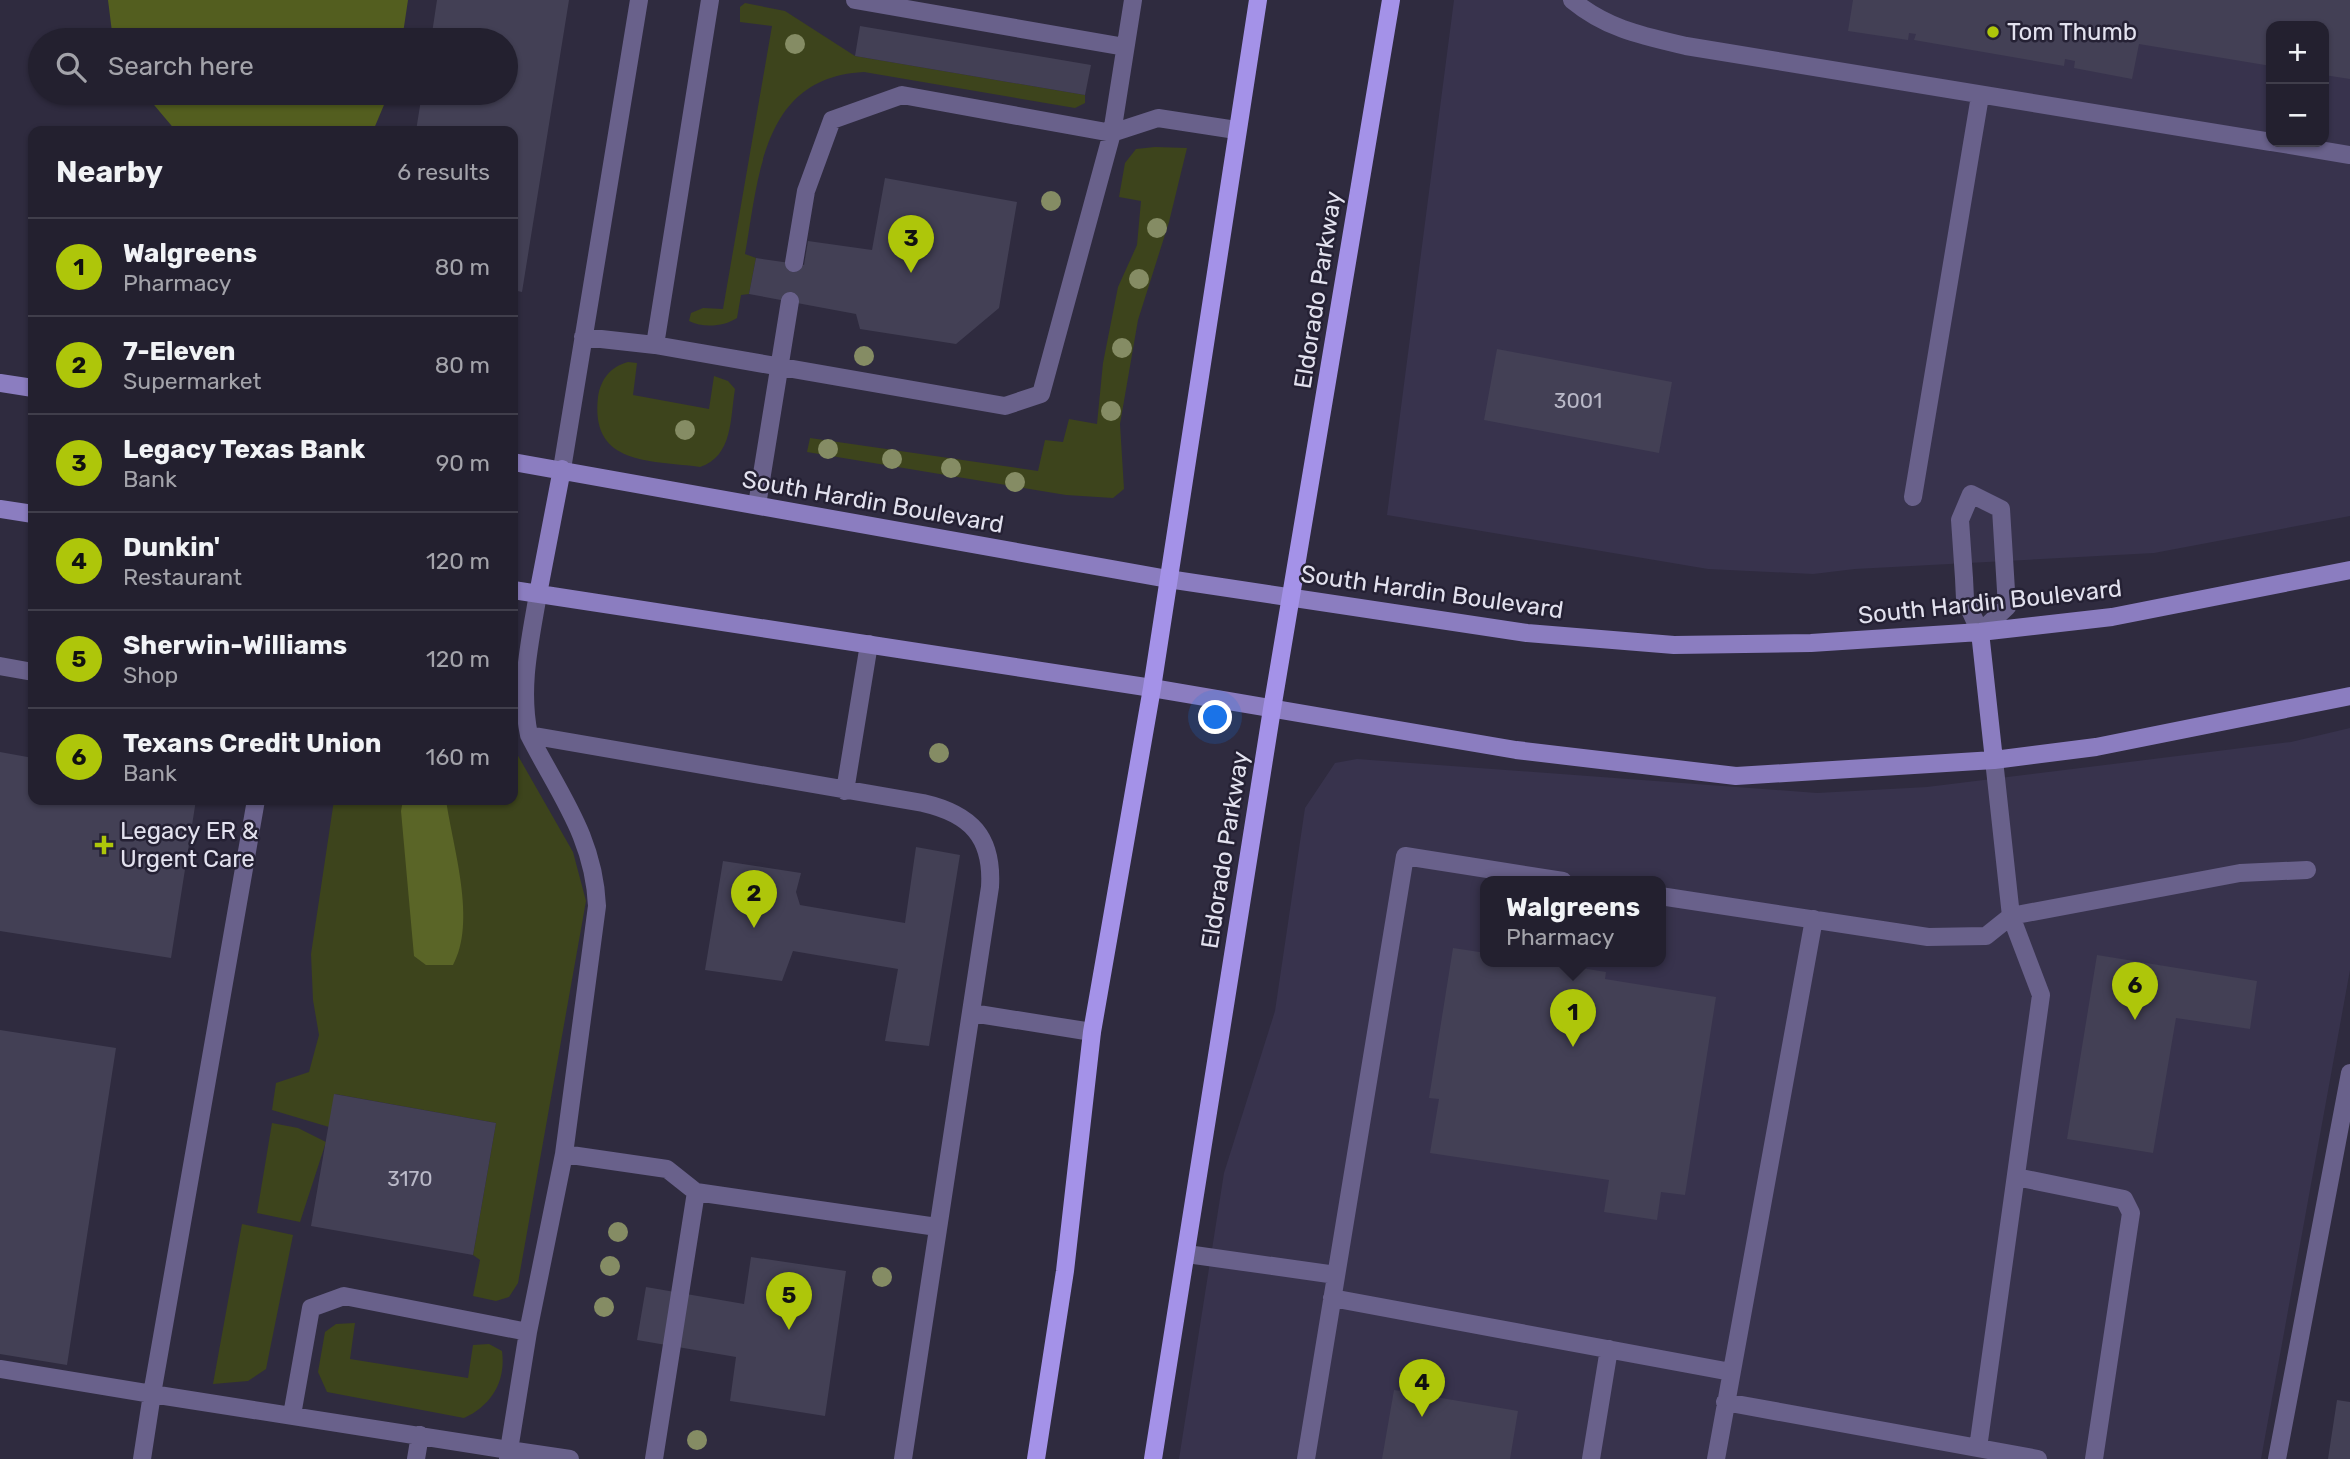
<!DOCTYPE html>
<html lang="en">
<head>
<meta charset="utf-8">
<style>
	:root { --surface:#23202f; --page:#2b2837; --text:#f1f3f6; --muted:#a3a3aa; --line:#403e4b; --accent:#aec60a }
	body { margin:0; font-family:Rubik,sans-serif; background:var(--page); color:var(--text) }
	.controls { position:absolute; right:21px; top:21px; display:grid; overflow:hidden; border-radius:14px; box-shadow:0 2px 5px #0004 }
	.controls button { width:63px; height:63px; display:grid; place-items:center; padding:0; border:0; border-bottom:2px solid var(--line); background:var(--surface); color:var(--text); font:35px sans-serif }
	.you { position:absolute; left:1216px; top:718px; width:24px; height:24px; margin:-18px; border:5px solid #fff; border-radius:50%; background:#1a73e8; box-shadow:0 0 0 10px #1a73e833 }
	.badge { display:grid; place-items:center; width:46px; height:46px; border-radius:50%; background:var(--accent); color:#111; font-size:23px; font-weight:700 }
	.pin { position:absolute; translate:-50% -58px; filter:drop-shadow(0 2px 4px #0008) }
	.pin::after { content:''; position:absolute; top:37px; width:24px; height:21px; background:inherit; clip-path:polygon(0 0,100% 0,50% 100%) }
	.popup { position:absolute; left:1480px; top:876px; width:186px; height:91px; box-sizing:border-box; display:grid; place-content:center; border-radius:14px; background:var(--surface); filter:drop-shadow(0 2px 5px #0005); font-size:23px; white-space:nowrap; color:var(--muted) }
	.popup b { font-size:26px; color:var(--text) }
	.popup::after { content:''; position:absolute; left:50%; top:100%; margin-left:-14px; border:14px solid transparent; border-top-color:var(--surface) }
	.list { margin:0; padding:0; list-style:none }
	h2 { display:flex; justify-content:space-between; align-items:center; height:91px; margin:0; padding:0 28px; font-size:30px }
	h2 small { font-size:23px; font-weight:400; color:var(--muted) }
	.list li { display:grid; grid-template-columns:46px 1fr auto; gap:21px; align-items:center; box-sizing:border-box; height:98px; padding:0 28px; border-top:2px solid var(--line) }
	.list b { display:block; font-size:26px; white-space:nowrap }
	.list p { margin:0; font-size:23px; white-space:nowrap; color:var(--muted) }
	.list em { font-size:23px; font-style:normal; color:var(--muted) }
	.icon { flex:none; width:38px; height:38px; fill:none; stroke:currentColor; stroke-width:2; stroke-linecap:round; stroke-linejoin:round }
	.map { position:relative; flex:none; width:2350px; height:1459px; overflow:hidden }
	.search { position:absolute; background:var(--surface); box-shadow:0 2px 5px #0004; left:28px; top:28px; width:490px; height:77px; display:flex; align-items:center; gap:18px; box-sizing:border-box; padding:0 24px; border-radius:38px; color:var(--muted); font-size:26px }
	.panel { position:absolute; background:var(--surface); box-shadow:0 2px 5px #0004; left:28px; top:126px; width:490px; height:679px; border-radius:14px }
	.map>svg:first-child { display:block }
	.built { fill:#38334d; fill-rule:evenodd }
	.green { fill:#3d441c }
	.forest { fill:#535e1f }
	.water { fill:#5a6527 }
	.building { fill:#434055 }
	.lines { fill:none; stroke-linecap:round; stroke-linejoin:round }
	.service { stroke:#69618b; stroke-width:18 }
	.secondary { stroke:#8b7dc0; stroke-width:18 }
	.primary { stroke:#a492e8; stroke-width:18 }
	.tree { fill:#858c64 }
	.poi-dot { fill:#aec60a; stroke:#252134; stroke-width:2.5 }
	.labels { text-anchor:middle; stroke-width:5; stroke-linejoin:round; paint-order:stroke }
	.number-label { font-size:21px; fill:#bab9c8 }
	.poi-label { font-size:24px; fill:#e2e1ee; stroke:#252134; text-anchor:start }
	.street-label { font-size:24px; fill:#e2e1ee; stroke:#252134 }
</style>
</head>
<body>
<div class="map">
<svg width="2350" height="1459" viewBox="0 0 2350 1459">
	<rect width="100%" height="100%" fill="#2f2b3f"/>
	<path class="built" d="M1454,0H2350V516L2154,553L1855,569L1813,574L1708,569L1387,515ZM2271,26H2324V142H2271Z
		M2350,728V970L2261,1459H1179L1224,1173L1275,1011L1305,808L1335,763L1357,759L1817,793L1927,787L2291,742ZM1486,881H1660V961H1486Z"/>
	<path class="green" d="M745,3L785,11L855,56L1085,95V103L1075,108L864,72C762,77 759,176 745,254L756,258L749,294L741,295L737,318C723,327 703,328 689,321L691,313L703,308L723,309L772,26L740,22V7Z
		M1155,147L1187,148L1169,222L1138,320L1120,424L1124,489L1113,498L1066,495L807,452L810,438L1038,471L1045,440L1063,442L1069,419L1097,424L1103,363L1118,287L1137,245L1141,201L1119,197L1125,163L1136,149Z
		M628,362L637,363L633,395L709,409L714,376L728,381L735,389C730,419 733,456 700,467C650,460 590,466 598,397C601,379 610,367 628,362Z
		M513,747L573,852L586,901L518,1283L509,1297L496,1301L473,1296L480,1260L473,1255L496,1123L335,1094L329,1127L272,1110L276,1083L309,1072L319,1035L313,1000L311,954L334,800H513Z
		M272,1123L298,1128L326,1142L300,1222L257,1213Z
		M242,1224L293,1235L266,1369L248,1381L213,1384Z
		M355,1323L350,1359L468,1378L473,1345L489,1344L502,1351C506,1381 492,1405 464,1418L327,1392L318,1372L325,1332L336,1324Z"/>
	<path class="forest" d="M108,0H408L402,40H113Z
		M144,93H389L373,131H176Z"/>
	<path class="water" d="M403,800H446C453,848 477,922 453,965H426L414,956L401,811Z"/>
	<path class="building" d="M437,0H569L522,292L513,290V131H416L422,93H506V40H431Z
		M1853,0H2350V79L2324,75V26H2271V66L2139,44L2132,79L2074,68L2075,61L2065,59L2064,66L1914,40L1916,34L1909,33L1908,40L1848,31Z
		M860,26L1091,65L1085,95L855,56Z
		M885,178L1017,202L999,308L956,344L860,329L856,314L749,294L756,258L804,265L808,241L872,250Z
		M1497,349L1672,382L1659,453L1484,420Z
		M0,752L33,758V800H196L171,958L0,931Z
		M916,847L960,855L929,1046L885,1041L898,969L793,951L782,981L705,970L723,861L801,873L796,892L800,905L905,923Z
		M1453,948L1486,953V961H1539L1606,972L1605,979L1716,997L1685,1195L1661,1192L1657,1220L1604,1212L1609,1180L1430,1153L1439,1099L1429,1098Z
		M2097,955L2257,981L2250,1029L2176,1018L2153,1153L2067,1139Z
		M0,1030L116,1048L67,1365L0,1354Z
		M334,1094L496,1123L473,1255L311,1226Z
		M751,1257L846,1271L825,1416L730,1401L736,1357L637,1340L646,1287L744,1304Z
		M1394,1390L1518,1411L1510,1459H1382Z
		M2337,1400L2350,1402V1459H2328Z"/>
	<g class="lines">
		<path class="service" d="M855,0L1125,47
			M1572,0C1607,29 1643,36 1686,46L2271,142
			M2272,142L2350,155
			M794,263L806,191L832,120L902,95L1112,133L1158,118L1236,130
			M583,337L655,345L1005,406L1041,394L1112,133L1133,0
			M655,345L710,0
			M562,469L639,0
			M1971,494L2001,509L2007,607L1980,632L1965,599L1964,578L1960,520Z
			M1913,497L1980,96
			M757,505L790,301
			M538,594C530,642 519,687 529,735C559,794 594,837 597,906L564,1154L528,1332L509,1450L570,1459
			M0,666L33,672
			M529,735L923,803C971,814 993,837 990,887L903,1459
			M845,791L869,644
			M1660,896L1928,937L1986,936L2011,916L1994,760
			M972,1013L1092,1032
			M564,1154L667,1169L696,1192L937,1227
			M2016,1177L2124,1199L2131,1213L2094,1459
			M1187,1254L1336,1275
			M1332,1298L1731,1372
			M0,1369L152,1394L256,800
			M1725,1402L2038,1459
			M292,1415L311,1308L344,1296L528,1332
			M1978,1448L2041,995L2011,916L2240,873L2307,870
			M142,1459L152,1394L509,1450L508,1459
			M416,1459L420,1435
			M654,1459L696,1192
			M1306,1459L1405,856L1563,881
			M1591,1459L1609,1349
			M1716,1459L1814,919
			M2277,1459L2350,1073"/>
		<path class="secondary" d="M0,383L33,388
			M513,462L1168,579L1527,633L1674,645L1811,643L1980,632L2112,617L2350,570
			M0,509L33,514
			M513,590L1152,688L1516,750L1736,776L1994,760L2096,747L2350,696
			M538,594L562,469
			M1980,632L1994,760"/>
		<path class="primary" d="M1036,1459L1065,1271L1092,1032L1152,688L1258,0
			M1153,1459L1272,709L1391,0"/>
	</g>
	<g class="tree">
		<circle cx="795" cy="44" r="10"/>
		<circle cx="1051" cy="201" r="10"/>
		<circle cx="1157" cy="228" r="10"/>
		<circle cx="1139" cy="279" r="10"/>
		<circle cx="1122" cy="348" r="10"/>
		<circle cx="864" cy="356" r="10"/>
		<circle cx="1111" cy="411" r="10"/>
		<circle cx="685" cy="430" r="10"/>
		<circle cx="828" cy="449" r="10"/>
		<circle cx="892" cy="459" r="10"/>
		<circle cx="951" cy="468" r="10"/>
		<circle cx="1015" cy="482" r="10"/>
		<circle cx="939" cy="753" r="10"/>
		<circle cx="618" cy="1232" r="10"/>
		<circle cx="610" cy="1266" r="10"/>
		<circle cx="882" cy="1277" r="10"/>
		<circle cx="604" cy="1307" r="10"/>
		<circle cx="697" cy="1440" r="10"/>
	</g>
	<g class="poi-dot">
		<circle cx="1993" cy="32" r="7"/>
		<path d="M100.5 834.5h7v7h7v7h-7v7h-7v-7h-7v-7h7z"/>
	</g>
	<g class="labels">
		<g class="number-label">
			<text x="1578" y="408">3001</text>
			<text x="410" y="1186">3170</text>
		</g>
		<g class="poi-label">
			<text x="2007" y="40">Tom Thumb</text>
			<text x="120" y="839">Legacy ER &amp;<tspan x="120" dy="28">Urgent Care</tspan></text>
		</g>
		<g class="street-label">
			<text transform="translate(1318 290) rotate(-81)" y="8">Eldorado Parkway</text>
			<text transform="translate(873 502) rotate(10)" y="8">South Hardin Boulevard</text>
			<text transform="translate(1432 592) rotate(8)" y="8">South Hardin Boulevard</text>
			<text transform="translate(1990 602) rotate(-6)" y="8">South Hardin Boulevard</text>
			<text transform="translate(1225 850) rotate(-81)" y="8">Eldorado Parkway</text>
		</g>
	</g>
</svg>
<div class="controls">
<button>+</button>
<button>−</button>
</div>
<div class="you"></div>
<div class="pin badge" style="left:1573px;top:1047px">1</div>
<div class="popup"><b>Walgreens</b>Pharmacy</div>
<div class="pin badge" style="left:754px;top:928px">2</div>
<div class="pin badge" style="left:911px;top:273px">3</div>
<div class="pin badge" style="left:1422px;top:1417px">4</div>
<div class="pin badge" style="left:789px;top:1330px">5</div>
<div class="pin badge" style="left:2135px;top:1020px">6</div>
<div class="search"><svg class="icon" aria-label="search" viewBox="0 0 24 24"><circle cx="10" cy="10" r="6"/><path d="M15 15l6 6"/></svg>Search here</div>
<section class="panel">
<h2>Nearby<small>6 results</small></h2>
<ul class="list">
<li><span class="badge">1</span><div><b>Walgreens</b><p>Pharmacy</p></div><em>80 m</em></li>
<li><span class="badge">2</span><div><b>7-Eleven</b><p>Supermarket</p></div><em>80 m</em></li>
<li><span class="badge">3</span><div><b>Legacy Texas Bank</b><p>Bank</p></div><em>90 m</em></li>
<li><span class="badge">4</span><div><b>Dunkin'</b><p>Restaurant</p></div><em>120 m</em></li>
<li><span class="badge">5</span><div><b>Sherwin-Williams</b><p>Shop</p></div><em>120 m</em></li>
<li><span class="badge">6</span><div><b>Texans Credit Union</b><p>Bank</p></div><em>160 m</em></li>
</ul>
</section>
</div>
</body>
</html>
